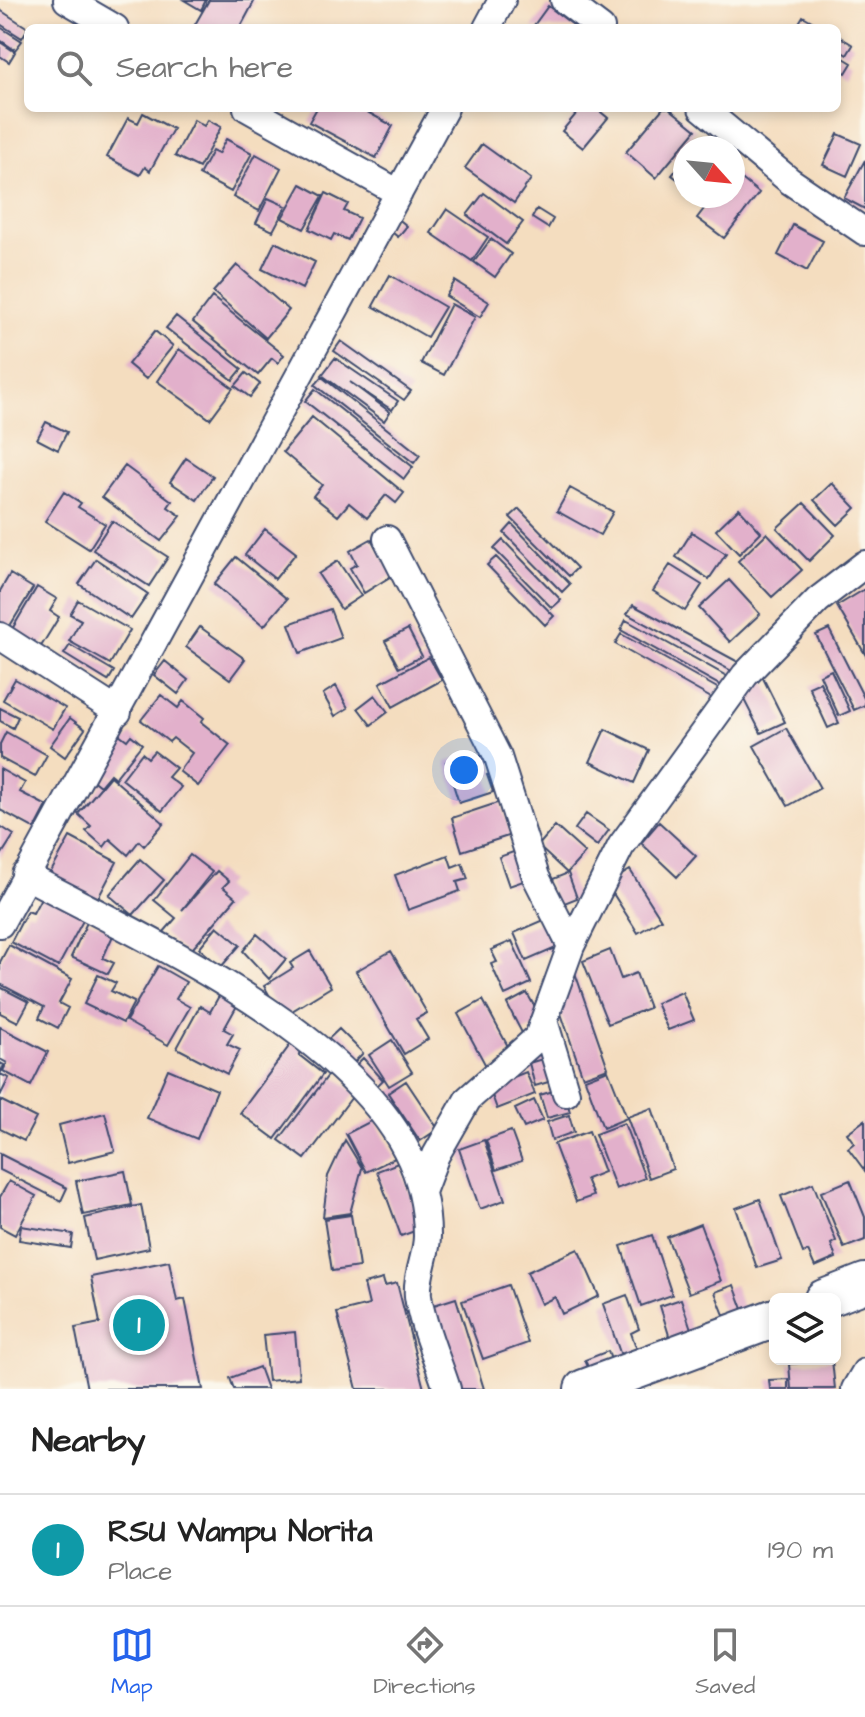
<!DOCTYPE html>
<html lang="en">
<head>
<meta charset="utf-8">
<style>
	:root { --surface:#fff; --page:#f2f2f2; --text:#222; --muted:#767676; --line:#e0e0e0; --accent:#2563eb }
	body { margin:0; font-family:"Architects Daughter",sans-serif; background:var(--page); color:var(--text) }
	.controls { position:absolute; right:24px; bottom:24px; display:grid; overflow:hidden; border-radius:12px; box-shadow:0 4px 12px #0003 }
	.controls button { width:72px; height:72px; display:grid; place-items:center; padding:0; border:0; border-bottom:2px solid var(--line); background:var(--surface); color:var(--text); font:40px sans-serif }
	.compass { position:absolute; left:673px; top:136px; width:72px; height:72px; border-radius:50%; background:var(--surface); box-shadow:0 4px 12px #0003; rotate:117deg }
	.you { position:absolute; left:464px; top:770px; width:28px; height:28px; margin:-20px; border:6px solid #fff; border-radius:50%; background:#1a73e8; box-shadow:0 0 0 12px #1a73e833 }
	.badge { display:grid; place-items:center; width:52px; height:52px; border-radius:50%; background:var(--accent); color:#fff; font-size:26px; font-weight:700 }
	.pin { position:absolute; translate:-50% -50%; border:4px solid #fff; box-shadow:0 2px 8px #0006 }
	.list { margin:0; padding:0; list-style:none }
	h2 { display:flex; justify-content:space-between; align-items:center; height:104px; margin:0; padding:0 32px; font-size:34px }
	h2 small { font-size:26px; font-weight:400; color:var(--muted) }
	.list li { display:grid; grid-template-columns:52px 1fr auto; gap:24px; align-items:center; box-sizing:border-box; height:112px; padding:0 32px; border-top:2px solid var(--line) }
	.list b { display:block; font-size:30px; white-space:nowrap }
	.list p { margin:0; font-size:26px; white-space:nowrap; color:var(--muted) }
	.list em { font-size:26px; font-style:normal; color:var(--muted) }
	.icon { flex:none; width:44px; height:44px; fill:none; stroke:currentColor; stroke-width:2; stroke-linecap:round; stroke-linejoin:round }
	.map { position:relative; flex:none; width:865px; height:1389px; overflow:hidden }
	.search { position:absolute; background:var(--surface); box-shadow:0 4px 12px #0003; left:24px; right:24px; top:24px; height:88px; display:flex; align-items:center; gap:20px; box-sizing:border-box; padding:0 28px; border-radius:12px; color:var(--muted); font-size:30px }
	.sheet { height:216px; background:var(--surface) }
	nav { display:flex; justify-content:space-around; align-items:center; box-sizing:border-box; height:112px; border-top:2px solid var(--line); background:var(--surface); font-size:22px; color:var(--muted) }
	nav a { display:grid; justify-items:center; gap:4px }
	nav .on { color:var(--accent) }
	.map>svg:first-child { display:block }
	.building { fill:#e2b0cb }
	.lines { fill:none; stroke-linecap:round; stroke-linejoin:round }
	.minor-casing { stroke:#3c496d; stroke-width:30 }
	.highway-casing { stroke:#3c496d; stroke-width:42 }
	.minor { stroke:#fff; stroke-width:26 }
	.highway { stroke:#fff; stroke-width:38 }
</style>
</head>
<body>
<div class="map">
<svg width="865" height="1389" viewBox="0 0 865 1389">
	<rect width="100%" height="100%" fill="#fbf7ec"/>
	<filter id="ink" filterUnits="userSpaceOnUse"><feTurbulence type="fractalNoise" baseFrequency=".0125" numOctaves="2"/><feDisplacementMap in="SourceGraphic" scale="16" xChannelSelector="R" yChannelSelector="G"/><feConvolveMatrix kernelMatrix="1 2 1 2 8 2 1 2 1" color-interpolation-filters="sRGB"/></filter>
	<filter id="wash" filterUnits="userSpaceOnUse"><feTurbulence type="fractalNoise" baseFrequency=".006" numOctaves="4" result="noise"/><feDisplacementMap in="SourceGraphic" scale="32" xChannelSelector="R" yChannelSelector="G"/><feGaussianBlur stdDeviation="1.8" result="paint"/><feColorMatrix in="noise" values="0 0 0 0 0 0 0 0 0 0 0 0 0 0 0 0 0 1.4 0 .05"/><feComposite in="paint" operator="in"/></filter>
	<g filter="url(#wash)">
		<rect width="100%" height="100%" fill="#f4ddbf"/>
		<g id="blocks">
			<path class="building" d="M184,0H206L201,10Z
				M209,0H255L240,28H193Z
				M548,6L577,28H532Z
				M0,10L28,28L22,38L0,24Z
				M803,16L824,28L797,26Z
				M0,27L22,41L15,50L0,40Z
				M837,35L853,45L847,55L837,49Z
				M0,42L15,52L9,62L0,56Z
				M837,54L852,63L846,73L837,68Z
				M317,108H360L393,126L376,158L309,122Z
				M581,108H596L608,118L583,148L562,131Z
				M663,108H669L696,130L656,178L626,152Z
				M143,113L173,129L150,171L145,167L140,175L107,157L128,118L138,123Z
				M194,120L204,126L208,120L221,127L199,168L175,156Z
				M838,134L861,144L847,176L823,165Z
				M226,139L252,153L231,192L199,175L212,151L218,154Z
				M482,144L531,179L514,203L465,168Z
				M256,154L281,168L259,211L233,197Z
				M685,159V185L672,175Z
				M865,160V209L844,198Z
				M733,172L759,193L724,238L697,218L714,196H733Z
				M301,184L323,196L304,229L282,218Z
				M326,193L348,204L344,211L359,218L348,240L334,234L331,240L309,229Z
				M484,193L523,222L506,244L467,215Z
				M268,198L286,206L273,231L256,223Z
				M447,209L488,237L472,261L431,233Z
				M537,209L553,219L548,228L532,218Z
				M396,217L407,226L398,237L387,228Z
				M793,225L823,241L807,271L778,255Z
				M491,239L511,254L495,277L474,262Z
				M275,242L315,262L302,289L262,269Z
				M237,265L289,310L266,338L213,292Z
				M390,275L445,307L427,337L373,306Z
				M455,281L489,302L480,317L446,296Z
				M212,297L284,355L278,363L272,358L258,375L193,322Z
				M451,304L475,317L444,375L421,363Z
				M176,316L242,369L233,380L166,328Z
				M155,331L173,346L146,379L128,364Z
				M341,341L411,391L404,400L334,351Z
				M179,349L233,388L210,419L157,381Z
				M335,358L398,401L392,410L350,382L390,412L384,421L322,375Z
				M246,373L260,384L250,397L235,386Z
				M322,377L420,455L414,463L315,385Z
				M315,389L413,467L404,479L305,401Z
				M312,417L404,493L396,503L386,495L367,518L349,503L338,516L313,496L322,485L283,452Z
				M46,422L67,432L58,450L37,439Z
				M186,458L213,476L197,500L170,482Z
				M125,466L172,501L168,507L181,516L161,541L102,497Z
				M832,483L856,508L838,525L814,500Z
				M570,488L613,512L600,535L557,511Z
				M64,492L81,503L78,507L105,524L89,549L45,521Z
				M804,503L835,535L809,561L777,528Z
				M739,508L761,532L739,554L716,530Z
				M519,509L577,568L569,576L510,517Z
				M112,521L168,557L149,586L93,550Z
				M512,524L570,584L562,592L504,533Z
				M265,529L296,553L275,579L245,555Z
				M692,532L726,554L709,579L676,557Z
				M767,533L802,570L772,597L738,561Z
				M371,539L393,575L364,593L350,568L357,564L350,551Z
				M503,540L561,600L552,608L494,549Z
				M236,557L287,599L264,626L214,584Z
				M496,557L554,616L545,625L487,565Z
				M96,559L148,594L131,619L79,584Z
				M338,561L361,596L341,609L318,574Z
				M670,565L702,585L685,611L653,591Z
				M10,574L33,588L8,629L0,624V591Z
				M729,580L760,614L730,642L699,608Z
				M37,587L57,599L50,611L59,617L37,653L8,636Z
				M865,589V654L837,606Z
				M78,600L130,630L110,664L69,641L81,620L70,614Z
				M633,605L740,663L735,673L627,614Z
				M330,609L341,638L300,653L289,624Z
				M626,620L730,678L725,688L621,630Z
				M200,627L245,659L230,679L186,647Z
				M408,629L422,656L399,668L385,641Z
				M829,629L865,700V705L854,710L816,635Z
				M621,634L719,689L713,699L615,644Z
				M70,645L114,671L108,681L64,654Z
				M429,657L442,680L393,707L380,683Z
				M165,661L188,680L178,694L154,675Z
				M831,670L850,711L839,716L820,675Z
				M762,676L785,722L761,733L738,688Z
				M15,679L65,708L53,729L3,700Z
				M820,682L839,723L828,728L809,687Z
				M336,686L348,708L335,716L323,694Z
				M161,695L178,708L183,701L204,718L201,722L230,745L198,786L179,771L192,753L173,738L169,742L141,720Z
				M375,695L388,712L371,725L358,708Z
				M0,708L18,717L13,728L0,721Z
				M70,718L85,729L65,757L50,746Z
				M786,728L820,788L788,806L754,746Z
				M605,729L649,750L634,783L590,762Z
				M115,731L127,740L131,735L142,744L115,778L110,774L100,786L86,775Z
				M6,732L47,755L35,777L0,758V744Z
				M154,751L176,768L168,777L181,787L162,811L122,779L142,753L148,758Z
				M476,753L478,757L489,754L495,773L487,775L493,792L459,803L446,762Z
				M0,769L25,783L20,792L47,806L35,829L0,810Z
				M110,776L164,823L144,846L139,841L128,855L110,839L104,847L86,831L91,826L78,814Z
				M500,802L511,835L462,851L452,818Z
				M586,814L609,830L597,846L575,829Z
				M659,822L696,856L677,877L641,843Z
				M0,826L14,835L0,857Z
				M555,826L585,853L567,873L538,846Z
				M70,837L117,862L94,906L46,881Z
				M522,849L532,878L509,886L499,857Z
				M190,855L212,872L182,910L217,871L229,881L223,887L236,898L187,955L163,933L176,918L154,900Z
				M448,855L452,867L462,863L468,879L457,882L460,891L408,910L395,875Z
				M140,859L164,880L133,915L109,895Z
				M630,870L661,919L638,933L607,884Z
				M568,873L577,898L557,906L548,881Z
				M44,892L86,915L58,967L11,942L27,911L33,913Z
				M88,920L115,931L103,958L114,963L108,974L71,957Z
				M544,920L556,948L526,961L514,933Z
				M217,926L240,945L221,967L199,948Z
				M257,934L286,959L269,979L243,951Z
				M512,941L531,983L505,995L491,964L497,962L491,950Z
				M9,945L72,979L59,1003L68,1008L58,1028L39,1018L44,1007L0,984V962Z
				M610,950L621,979L636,973L649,1008L608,1024L583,961Z
				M310,951L331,987L282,1017L264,986L293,968L290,963Z
				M391,951L427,1013L416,1019L428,1039L404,1054L356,971Z
				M572,964L608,1068L583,1077L557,1002Z
				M158,966L186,982L176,999L190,1007L168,1045L126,1021Z
				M98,975L116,983L111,991L134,1002L123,1023L84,1004Z
				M0,987L29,1002L18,1022L0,1013Z
				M682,992L694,1020L668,1030L656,1003Z
				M527,993L543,1022L522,1033L507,1004Z
				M220,994L238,1004L224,1029L233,1034L227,1044L240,1050L227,1074L177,1048L200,1006L210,1012Z
				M483,1000L511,1052L486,1066L458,1014Z
				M0,1027L48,1052L31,1086L3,1071L7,1063L0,1059Z
				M339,1029L363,1053L346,1071L321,1046Z
				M392,1040L412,1072L389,1086L369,1055Z
				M293,1041L304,1049L299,1055L323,1074L275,1139L240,1113Z
				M549,1057L555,1080L535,1086L529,1063Z
				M363,1058L383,1080L370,1093L350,1071Z
				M0,1063L4,1065L0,1074L9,1078L0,1096Z
				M168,1069L217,1090L197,1139L147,1118Z
				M608,1070L627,1118L603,1128L585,1079Z
				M526,1072L535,1094L497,1109L489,1087Z
				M330,1073L355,1093L305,1159L279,1140Z
				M406,1081L438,1129L420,1141L388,1093Z
				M563,1088L570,1112L547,1118L540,1095Z
				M0,1100L36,1118L24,1141L0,1129Z
				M534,1100L543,1120L524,1128L515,1109Z
				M652,1108L673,1169L649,1178L627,1117Z
				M105,1113L115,1151L68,1163L59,1125Z
				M569,1115L574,1132L552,1140L547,1122Z
				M375,1119L395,1158L366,1172L346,1134Z
				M865,1120V1171L848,1148L854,1143L847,1133Z
				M624,1123L645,1178L616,1189L595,1134Z
				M511,1131L522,1161L496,1170L486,1140Z
				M589,1131L604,1172L586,1179L593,1196L576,1202L554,1144Z
				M345,1140L362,1168L350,1213L323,1217L328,1176Z
				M484,1140L505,1200L480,1209L459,1149Z
				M0,1154L67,1188L61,1201L0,1170Z
				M398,1163L423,1228L401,1236L377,1171Z
				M125,1171L132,1205L83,1215L76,1181Z
				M850,1180L865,1217V1240L844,1248L821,1192Z
				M9,1181L36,1196L15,1235L0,1227V1197Z
				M813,1183L836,1241L831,1244L836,1258L815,1267L808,1251L803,1253L781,1196Z
				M760,1199L782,1260L757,1268L736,1208Z
				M141,1205L149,1248L94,1260L85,1218Z
				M351,1215L359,1267L332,1271L324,1219Z
				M700,1224L721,1281L689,1293L667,1237Z
				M21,1226L73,1234L71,1248L19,1240Z
				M652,1235L672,1295L641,1306L621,1246Z
				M578,1249L599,1296L562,1314L555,1297L541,1304L527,1272Z
				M169,1261L177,1301L185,1299L203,1389H87L75,1328L100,1323L91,1277Z
				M383,1279L385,1286L397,1283L424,1389H357L337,1313L369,1305L364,1284Z
				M508,1285L528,1343L483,1359L462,1301Z
				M734,1285L746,1317L728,1325L715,1292Z
				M627,1295L639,1329L631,1333L640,1358L624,1364L603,1304Z
				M456,1298L484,1389H457L431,1306Z
				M681,1299L694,1338L672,1345L660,1306Z
				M295,1332L299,1378L268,1381L263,1335Z
				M608,1351L612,1363L590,1372L585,1360Z
				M832,1360L835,1389H791L789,1364Z
				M259,1367L267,1389H234L230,1378Z
				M788,1379V1389H770L769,1380Z"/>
		</g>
	</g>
	<g filter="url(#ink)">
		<use href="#blocks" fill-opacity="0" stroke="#3c496d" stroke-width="2"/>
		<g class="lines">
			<defs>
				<path id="minor" d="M67,0L115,28
					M564,0L601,28
					M487,28L502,0
					M247,108L399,193
					M702,108L790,181L865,232
					M387,539L498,757L536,877L571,946
					M0,636L118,712
					M25,875C145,940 391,1047 422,1193C425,1206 427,1223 427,1236C427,1255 416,1276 418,1296C422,1326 438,1360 447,1389
					M0,924L445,108
					M545,1024L566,1093
					M422,1192L436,1155L468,1099L538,1037L571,946L621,846L745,675L818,600L865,564
					M855,1389L865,1372"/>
				<path id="highway" d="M824,1299L865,1283
					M584,1389L775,1318"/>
			</defs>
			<use href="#minor" class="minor-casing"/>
			<use href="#highway" class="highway-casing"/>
			<use href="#minor" class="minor"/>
			<use href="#highway" class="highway"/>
		</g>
	</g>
</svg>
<div class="controls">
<button><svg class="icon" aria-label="layers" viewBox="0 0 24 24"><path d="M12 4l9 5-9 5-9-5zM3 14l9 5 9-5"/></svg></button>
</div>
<svg class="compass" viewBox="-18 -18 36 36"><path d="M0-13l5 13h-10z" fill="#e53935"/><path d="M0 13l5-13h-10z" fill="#767676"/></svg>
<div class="you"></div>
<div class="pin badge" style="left:139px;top:1325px;background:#0f9aa8">1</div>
<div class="search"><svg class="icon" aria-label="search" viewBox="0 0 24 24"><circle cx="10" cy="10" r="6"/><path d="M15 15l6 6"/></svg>Search here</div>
</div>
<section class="sheet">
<h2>Nearby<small></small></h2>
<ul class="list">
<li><span class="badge" style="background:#0f9aa8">1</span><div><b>RSU Wampu Norita</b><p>Place</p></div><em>190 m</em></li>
</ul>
</section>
<nav>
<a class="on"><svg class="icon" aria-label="map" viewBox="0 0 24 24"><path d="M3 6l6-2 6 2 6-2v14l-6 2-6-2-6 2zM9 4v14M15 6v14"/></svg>Map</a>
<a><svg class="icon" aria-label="directions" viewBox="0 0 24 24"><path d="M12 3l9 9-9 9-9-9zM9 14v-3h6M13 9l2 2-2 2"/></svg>Directions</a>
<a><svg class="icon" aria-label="saved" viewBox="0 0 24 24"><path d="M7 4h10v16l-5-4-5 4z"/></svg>Saved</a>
</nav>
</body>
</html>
